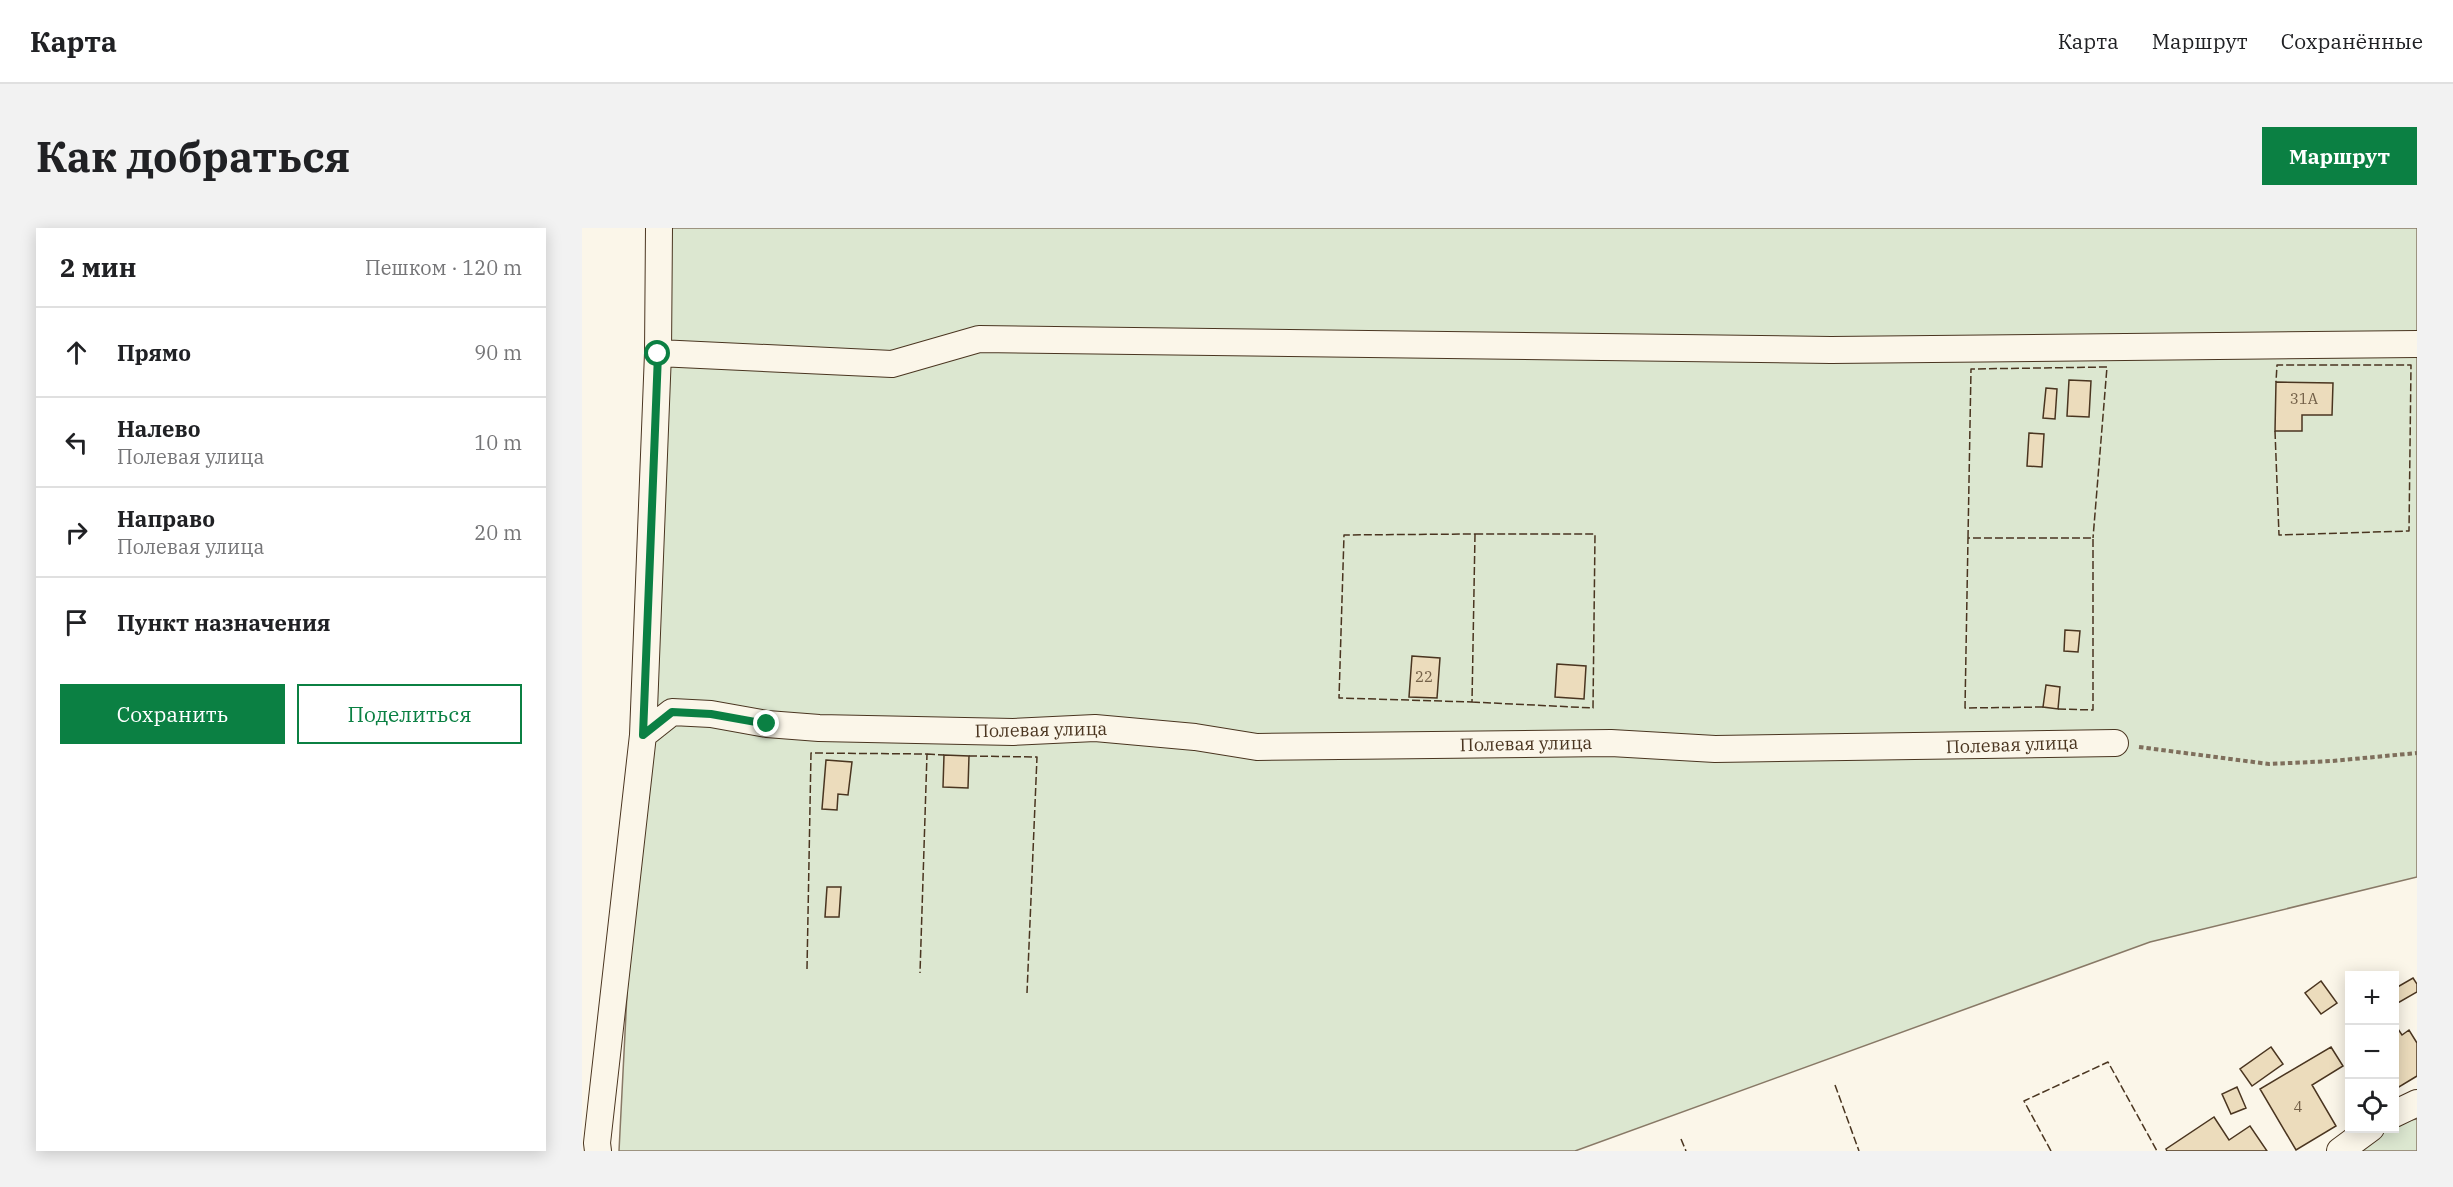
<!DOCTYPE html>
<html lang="ru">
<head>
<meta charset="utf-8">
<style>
	:root { --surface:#fff; --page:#f2f2f2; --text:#202124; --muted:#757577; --line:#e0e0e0; --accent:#0b8043 }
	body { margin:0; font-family:"IBM Plex Serif",serif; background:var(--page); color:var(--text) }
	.controls { position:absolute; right:18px; bottom:18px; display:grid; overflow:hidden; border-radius:0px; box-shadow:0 3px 15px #0003 }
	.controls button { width:54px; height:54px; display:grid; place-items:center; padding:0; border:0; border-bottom:2px solid var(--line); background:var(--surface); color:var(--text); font:30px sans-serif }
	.stop { position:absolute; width:18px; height:18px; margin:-14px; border:4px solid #0b8043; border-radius:50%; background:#fff }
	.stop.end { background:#0b8043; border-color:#fff; box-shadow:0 2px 6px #0008 }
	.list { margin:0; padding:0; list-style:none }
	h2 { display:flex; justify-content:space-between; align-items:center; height:78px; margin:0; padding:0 24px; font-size:26px }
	h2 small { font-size:20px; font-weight:400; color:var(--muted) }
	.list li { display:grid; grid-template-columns:39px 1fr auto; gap:18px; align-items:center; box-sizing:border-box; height:90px; padding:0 24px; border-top:2px solid var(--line) }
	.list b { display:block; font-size:22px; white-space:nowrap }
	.list p { margin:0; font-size:20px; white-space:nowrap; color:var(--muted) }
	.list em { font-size:20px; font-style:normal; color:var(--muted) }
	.actions { display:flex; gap:12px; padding:18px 24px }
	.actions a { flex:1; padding:14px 0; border:2px solid var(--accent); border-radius:0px; text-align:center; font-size:21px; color:var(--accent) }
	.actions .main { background:var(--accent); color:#fff }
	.icon { flex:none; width:33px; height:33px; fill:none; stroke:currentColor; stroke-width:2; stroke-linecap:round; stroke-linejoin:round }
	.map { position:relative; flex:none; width:1835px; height:923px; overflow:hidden; border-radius:0px }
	header { display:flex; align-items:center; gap:36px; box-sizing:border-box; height:84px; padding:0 30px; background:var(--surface); border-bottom:2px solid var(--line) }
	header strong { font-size:28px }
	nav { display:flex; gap:33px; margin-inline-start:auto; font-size:21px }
	.intro { display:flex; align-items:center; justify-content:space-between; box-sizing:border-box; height:144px; padding:0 36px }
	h1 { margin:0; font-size:42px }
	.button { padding:15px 27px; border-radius:0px; background:var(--accent); color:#fff; font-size:21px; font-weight:700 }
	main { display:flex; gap:36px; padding:0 36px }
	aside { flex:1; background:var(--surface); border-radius:0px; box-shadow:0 3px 15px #0003 }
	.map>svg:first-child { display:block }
	.green { fill:#dce7d0; stroke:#887966; stroke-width:1.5 }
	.building { fill:#ecdcbc; stroke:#4a3520; stroke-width:1.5 }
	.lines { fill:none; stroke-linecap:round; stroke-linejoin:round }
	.minor-casing { stroke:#4a3520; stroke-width:28 }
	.path { stroke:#7f6f5c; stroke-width:4; stroke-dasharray:4.5 3; stroke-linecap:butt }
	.minor { stroke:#fbf6e9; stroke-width:26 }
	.fence { stroke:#4a3520; stroke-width:1.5; stroke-dasharray:8 3; stroke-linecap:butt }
	.route { stroke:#0b8043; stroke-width:8 }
	.labels { text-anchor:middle; stroke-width:4.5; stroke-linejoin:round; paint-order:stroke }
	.number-label { font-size:15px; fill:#725f47 }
	.street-label { font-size:18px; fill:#4a3520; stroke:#fbf6e9 }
</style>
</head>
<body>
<header>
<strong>Карта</strong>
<nav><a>Карта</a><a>Маршрут</a><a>Сохранённые</a></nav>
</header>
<div class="intro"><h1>Как добраться</h1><a class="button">Маршрут</a></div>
<main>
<aside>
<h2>2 мин<small>Пешком · 120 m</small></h2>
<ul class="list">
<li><svg class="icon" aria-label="ahead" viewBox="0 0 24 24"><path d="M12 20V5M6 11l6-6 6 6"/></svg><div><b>Прямо</b></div><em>90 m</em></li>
<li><svg class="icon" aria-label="left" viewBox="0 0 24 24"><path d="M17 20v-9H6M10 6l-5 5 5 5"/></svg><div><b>Налево</b><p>Полевая улица</p></div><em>10 m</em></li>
<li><svg class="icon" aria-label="right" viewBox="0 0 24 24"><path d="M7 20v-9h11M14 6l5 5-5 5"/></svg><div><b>Направо</b><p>Полевая улица</p></div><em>20 m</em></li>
<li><svg class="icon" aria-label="arrive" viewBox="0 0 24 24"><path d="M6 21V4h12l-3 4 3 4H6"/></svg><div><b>Пункт назначения</b></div></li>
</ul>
<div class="actions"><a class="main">Сохранить</a><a>Поделиться</a></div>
</aside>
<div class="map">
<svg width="1835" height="923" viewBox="0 0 1835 923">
	<rect width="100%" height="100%" fill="#fbf6e9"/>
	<path class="green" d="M84,0H1835V649L1568,714L993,923H37Z
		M1835,891V923H1769L1800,901L1812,900L1813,894Z"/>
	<path class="building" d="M1487,152L1509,153L1507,189L1485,188Z
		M1694,154L1751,155L1750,187H1720V203H1693Z
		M1464,160L1475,161L1473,191L1461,190Z
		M1447,205L1462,206L1460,239L1445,238Z
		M1483,402L1498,403L1496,424L1482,423Z
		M830,428L858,430L855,470L827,469Z
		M975,436L1004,438L1002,471L973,469Z
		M1464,457L1478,459L1476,481L1461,479Z
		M362,527L387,528L386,560L361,559Z
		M244,532L270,534L266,567L256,566L255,582L240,581Z
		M245,659H259L257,689H243Z
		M1831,750L1835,756V764L1814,776L1812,761Z
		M1739,753L1755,775L1739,786L1723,765Z
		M1812,795L1820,807L1827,802L1835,815V848L1812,862Z
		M1689,819L1701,836L1670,858L1658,841Z
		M1749,819L1761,838L1730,857L1754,898L1714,922L1678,861Z
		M1655,859L1664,880L1649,886L1640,866Z
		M1632,889L1647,912L1668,898L1685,923H1585L1584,921Z"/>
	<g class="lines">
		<defs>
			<path id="minor" d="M76,125L310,136L397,111L1249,122L1835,116
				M61,507L90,484L129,486L185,496L237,500L431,504L513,500L613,509L675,519L1029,515L1133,521L1533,515
				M1812,886L1835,875
				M16,923L15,915L61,507L76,125L77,0
				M1758,923L1789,900"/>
		</defs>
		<use href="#minor" class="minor-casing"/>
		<path class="path" d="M1557,519L1687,536L1750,533L1835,525"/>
		<use href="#minor" class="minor"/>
		<path class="fence" d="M1693,203L1697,307L1827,303L1829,137H1695L1694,154
			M893,306L890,474L757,470L762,307Z
			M1386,310L1389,141L1525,139L1511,310
			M890,474L1011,480L1013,306H893
			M1461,479L1383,480L1386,310H1511V482L1476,481
			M345,526L362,527
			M387,528L455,529L445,765
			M225,741L229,525L345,526L338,745
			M1253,857L1277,923
			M1099,911L1104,923
			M1469,923L1442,873L1526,834L1575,923"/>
	</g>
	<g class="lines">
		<path class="route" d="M76,126L61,507L90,484L129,486L185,496"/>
	</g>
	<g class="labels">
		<g class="number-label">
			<text x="1722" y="176">31А</text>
			<text x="842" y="454">22</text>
			<text x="1716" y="884">4</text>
		</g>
		<g class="street-label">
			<text transform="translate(459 502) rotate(-1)" y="6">Полевая улица</text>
			<text transform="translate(944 516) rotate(-1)" y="6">Полевая улица</text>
			<text transform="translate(1430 517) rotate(-2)" y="6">Полевая улица</text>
		</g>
	</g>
</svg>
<div class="controls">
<button>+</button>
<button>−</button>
<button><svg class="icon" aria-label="locate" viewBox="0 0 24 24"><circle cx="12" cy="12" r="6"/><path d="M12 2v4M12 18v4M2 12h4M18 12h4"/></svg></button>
</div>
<div class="stop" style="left:76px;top:126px"></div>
<div class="stop end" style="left:185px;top:496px"></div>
</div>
</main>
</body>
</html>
